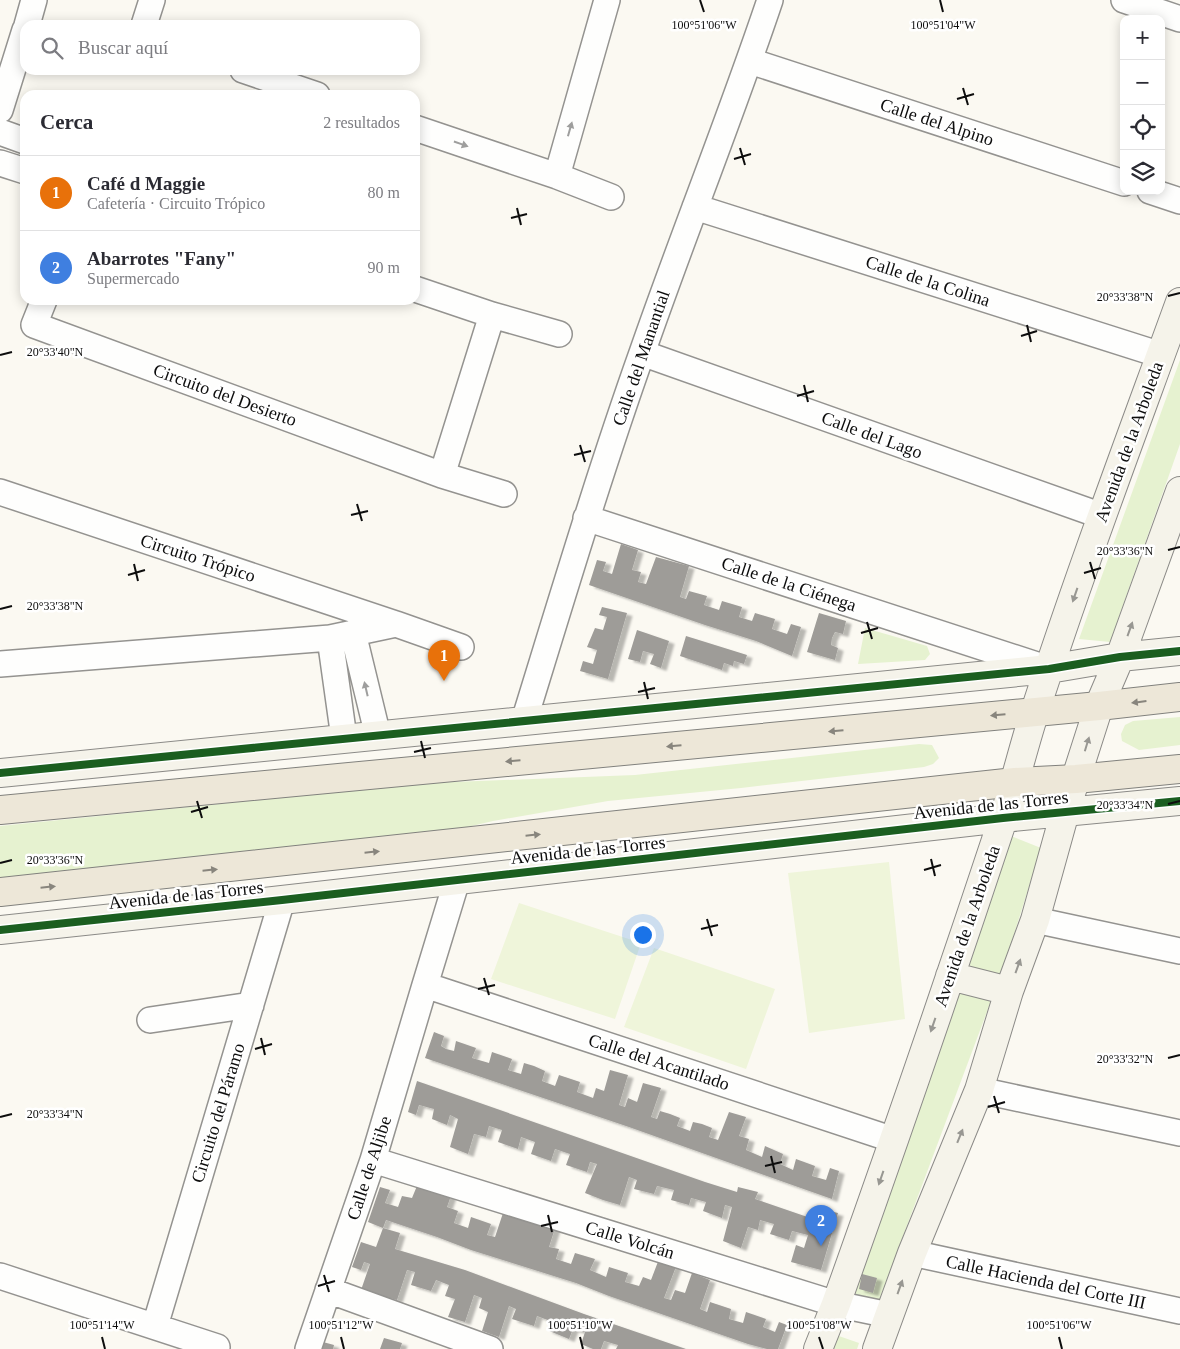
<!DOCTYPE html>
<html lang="es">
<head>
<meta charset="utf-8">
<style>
	:root { --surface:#fff; --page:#f2f2f3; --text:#2b2b33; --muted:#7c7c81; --line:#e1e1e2; --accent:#60605d }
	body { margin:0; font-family:"Times New Roman",serif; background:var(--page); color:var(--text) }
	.controls { position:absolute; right:15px; top:15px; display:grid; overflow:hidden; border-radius:10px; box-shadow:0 2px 12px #0003 }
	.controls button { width:45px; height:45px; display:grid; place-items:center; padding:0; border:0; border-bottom:1px solid var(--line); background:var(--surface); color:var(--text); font:25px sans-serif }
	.you { position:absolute; left:642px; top:934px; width:18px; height:18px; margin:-12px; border:4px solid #fff; border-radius:50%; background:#1a73e8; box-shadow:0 0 0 8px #1a73e833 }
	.badge { display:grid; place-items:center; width:32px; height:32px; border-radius:50%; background:var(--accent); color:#fff; font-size:16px; font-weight:700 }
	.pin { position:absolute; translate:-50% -41px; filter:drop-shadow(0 1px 2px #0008) }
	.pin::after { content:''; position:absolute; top:26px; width:18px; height:15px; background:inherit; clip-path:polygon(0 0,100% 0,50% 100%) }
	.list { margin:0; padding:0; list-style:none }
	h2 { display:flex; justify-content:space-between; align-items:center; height:65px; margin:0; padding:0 20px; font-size:21px }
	h2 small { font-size:16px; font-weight:400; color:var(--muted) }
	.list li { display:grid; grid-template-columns:32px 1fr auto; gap:15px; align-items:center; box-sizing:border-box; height:75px; padding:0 20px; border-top:1px solid var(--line) }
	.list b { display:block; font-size:19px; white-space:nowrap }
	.list p { margin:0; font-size:16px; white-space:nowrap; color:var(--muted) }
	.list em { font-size:16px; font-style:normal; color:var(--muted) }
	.icon { flex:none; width:28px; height:28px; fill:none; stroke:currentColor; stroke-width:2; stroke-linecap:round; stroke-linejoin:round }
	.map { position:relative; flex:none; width:1180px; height:1349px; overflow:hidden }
	.search { position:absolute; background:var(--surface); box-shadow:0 2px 12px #0003; left:20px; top:20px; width:400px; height:55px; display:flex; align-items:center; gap:12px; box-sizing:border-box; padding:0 18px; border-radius:15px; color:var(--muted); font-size:19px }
	.panel { position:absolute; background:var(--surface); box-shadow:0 2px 12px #0003; left:20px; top:90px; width:400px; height:215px; border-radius:15px }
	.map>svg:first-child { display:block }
	.green { fill:#e6f2d0 }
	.pitch { fill:#eff5da }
	.building { fill:#9e9c98; filter:url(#shadow) }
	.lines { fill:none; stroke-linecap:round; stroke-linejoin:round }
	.street-casing { stroke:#949390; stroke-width:28 }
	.secondary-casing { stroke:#8b8a87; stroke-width:30 }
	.primary-casing { stroke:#81817d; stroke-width:30 }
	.street { stroke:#fefefd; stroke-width:25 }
	.secondary { stroke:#f5f3ea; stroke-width:28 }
	.primary { stroke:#ede7d8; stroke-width:28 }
	.cycleway-casing { stroke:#fff; stroke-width:11 }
	.cycleway { stroke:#1b5e20; stroke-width:8 }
	.oneway { fill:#9e9e9d }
	.oneway2 { fill:#989792 }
	.oneway3 { fill:#88857d }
	.ticks { fill:none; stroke:#0d0d0d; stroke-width:2 }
	.labels { text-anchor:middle; stroke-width:5; stroke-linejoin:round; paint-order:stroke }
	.street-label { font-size:18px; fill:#0d0d0d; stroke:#fff }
	.ticks-label { font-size:12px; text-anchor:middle; fill:#0d0d0d; stroke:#fff; stroke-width:5; stroke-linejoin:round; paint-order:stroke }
</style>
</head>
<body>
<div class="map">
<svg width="1180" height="1349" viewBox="0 0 1180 1349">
	<defs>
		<filter id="shadow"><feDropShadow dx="5.5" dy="3" stdDeviation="1" flood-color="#0004"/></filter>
	</defs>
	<rect width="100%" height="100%" fill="#fbf9f2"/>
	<path class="green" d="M1180,360V444L1110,642L1079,639Z
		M865,628L927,646L930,654L925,660L858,664Z
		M1180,717V745L1139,750L1122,741L1121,734L1125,725L1133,721Z
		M919,744L932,745L939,758L933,764L924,767L741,788L608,801L493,821L459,829L0,880V826L427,783L635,775Z
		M1011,836L1041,848L1001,976L965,969Z
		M956,991L991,1001L878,1303L848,1296Z
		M836,1335L859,1343L857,1349H831Z"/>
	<path class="pitch" d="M889,862L905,1019L809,1033L788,873Z
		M519,903L641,943L615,1019L491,979Z
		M654,948L775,989L746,1069L624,1027Z"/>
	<path class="building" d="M621,544L638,550L632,570L641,572L638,582L646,584L656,557L689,566L680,597L686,599L689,591L707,596L704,605L719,610L722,601L742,607L739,617L752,621L755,613L775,619L772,629L787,634L791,624L801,627L792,656L756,641L705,625L589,585L597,560L606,562L603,571L612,574Z
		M602,607L627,613L608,679L580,671L583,661L593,664L597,650L587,647L595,628L603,630L607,617L599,615Z
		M819,613L846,621L843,634L835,632L832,638L831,645L838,648L835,660L807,652Z
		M637,630L669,641L661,668L650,664L654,654L643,651L640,662L628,659Z
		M686,636L747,655L744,664L734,661L733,666L724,663L722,670L680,656Z
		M434,1032L444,1036L441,1046L446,1049L454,1051L456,1041L476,1048L472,1058L489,1063L492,1052L512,1059L508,1070L521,1074L524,1063L534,1066L545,1071L542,1081L555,1086L559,1075L580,1082L577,1092L593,1098L596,1088L604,1091L610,1070L628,1075L619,1105L625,1107L628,1098L637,1102L643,1083L661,1088L651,1117L657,1119L660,1111L670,1114L680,1118L677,1126L690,1131L693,1122L702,1124L712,1128L709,1137L718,1140L729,1112L746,1117L739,1136L749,1139L746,1150L762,1157L765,1146L783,1154L780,1164L793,1170L796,1159L815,1166L812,1176L826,1180L830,1168L839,1171L832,1199L629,1127L425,1058Z
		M417,1081L705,1182L737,1192L738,1187L758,1192L755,1199L822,1222L825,1210L838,1213L821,1270L791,1262L796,1245L804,1248L808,1235L792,1231L789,1240L770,1234L774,1224L760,1220L758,1230L748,1227L741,1248L723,1241L732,1207L725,1205L722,1218L703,1211L706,1202L691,1198L689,1205L671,1200L674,1190L657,1186L654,1194L634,1189L637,1180L629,1177L620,1205L603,1200L585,1193L597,1164L590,1162L587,1172L566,1165L570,1154L555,1149L551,1161L531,1154L535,1142L521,1137L518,1149L498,1142L502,1130L489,1126L486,1137L474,1134L468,1154L450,1147L458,1119L450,1115L447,1125L432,1119L434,1109L419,1105L416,1115L408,1112Z
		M419,1181L453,1190L447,1207L458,1211L454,1223L468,1228L471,1217L491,1224L487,1235L495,1237L505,1207L556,1225L549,1247L559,1249L556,1259L571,1264L575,1253L595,1259L590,1270L606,1277L609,1267L628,1273L625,1282L639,1286L643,1277L651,1280L659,1259L677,1264L664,1298L671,1300L675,1290L685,1293L692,1273L710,1280L700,1309L707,1312L710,1302L731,1309L729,1319L743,1323L746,1312L766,1319L763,1327L775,1332L779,1322L787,1325L778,1349H767L748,1344L609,1296L576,1283L471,1250L437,1237L386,1220L383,1228L368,1222L380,1187L390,1190L385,1203L398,1207L402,1196L412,1198Z
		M383,1228L400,1233L395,1249L465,1270L584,1314L686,1349H616L618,1345L604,1341L601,1349H593L581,1344L585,1332L573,1329L569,1339L547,1330L551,1321L545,1319L537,1316L534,1326L512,1319L516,1309L509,1306L499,1337L482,1331L488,1312L479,1308L482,1298L474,1295L465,1322L448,1317L455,1299L445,1296L449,1285L436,1280L431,1291L411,1285L415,1272L407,1270L397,1300L361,1290L370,1264L364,1262L361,1270L352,1267L361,1242L376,1247Z
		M862,1274L877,1278L873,1293L859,1289Z
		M384,1338L402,1343L400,1349H380Z
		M323,1342L334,1345L333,1349H322Z"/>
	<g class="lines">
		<defs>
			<path id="street" d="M1124,0L1180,19
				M27,25L34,0
				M144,25L152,0
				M750,61L1124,183
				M243,70L317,95
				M0,110L25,30
				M415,128L557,176L611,197
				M0,132L25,141
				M0,163L25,171
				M557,176L607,0
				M1150,191L1180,201
				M695,207L1161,355
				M415,289L492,315L559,334
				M44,300L34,325L442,475L504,494
				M642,353L1102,516
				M442,475L492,315
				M0,492L396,624
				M586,518L1049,669
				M353,633L378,736
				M330,638L344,738
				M0,664L330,638L396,624L461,647
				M524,721C562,598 599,474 642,353C683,235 730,119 770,0
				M1035,920L1180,951
				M425,985L894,1140
				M150,1020L251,1005
				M979,1090L1180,1133
				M373,1160L836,1304L889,1315
				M912,1253L1180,1311
				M0,1276L217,1347
				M328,1290L490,1349
				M155,1326L282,900
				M308,1349L373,1160L425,985L457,880"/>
			<path id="secondary" d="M0,773L1049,669L1120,657L1180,651
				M0,930L282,900L1003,818L1180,801
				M950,976L1009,991
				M818,1349L836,1304C894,1142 950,979 1004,816C1016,780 1024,744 1036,708C1080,572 1131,437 1180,302
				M877,1349L912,1253L979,1090L1009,991L1035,920L1065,812L1099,706L1120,657L1180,491"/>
			<path id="primary" d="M0,810L1099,706L1180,697
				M0,892L1015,782L1076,779L1180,769"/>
		</defs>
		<use href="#street" class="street-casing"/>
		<use href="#secondary" class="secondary-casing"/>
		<use href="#primary" class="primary-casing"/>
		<use href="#street" class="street"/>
		<use href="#secondary" class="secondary"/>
		<use href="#primary" class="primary"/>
		<defs>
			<path id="cycleway" d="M0,773L1049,669L1120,657L1180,651
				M0,930L282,900L1003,818L1180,801"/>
		</defs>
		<use href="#cycleway" class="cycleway-casing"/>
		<use href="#cycleway" class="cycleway"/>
	</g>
	<defs><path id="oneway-solid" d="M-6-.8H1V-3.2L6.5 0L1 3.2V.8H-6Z" transform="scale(1.25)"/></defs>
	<g class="oneway">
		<use href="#oneway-solid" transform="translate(570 129) rotate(-74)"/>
		<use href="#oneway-solid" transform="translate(461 144) rotate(19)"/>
		<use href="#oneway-solid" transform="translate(366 689) rotate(-103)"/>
	</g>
	<g class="oneway2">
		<use href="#oneway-solid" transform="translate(1075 595) rotate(109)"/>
		<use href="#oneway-solid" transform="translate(1130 629) rotate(-70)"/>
		<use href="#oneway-solid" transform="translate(1087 744) rotate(-73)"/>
		<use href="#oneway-solid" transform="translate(1018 966) rotate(-70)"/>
		<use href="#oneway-solid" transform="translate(933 1025) rotate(109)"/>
		<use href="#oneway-solid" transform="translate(960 1136) rotate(-68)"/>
		<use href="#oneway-solid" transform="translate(881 1178) rotate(109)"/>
		<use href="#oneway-solid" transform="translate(900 1287) rotate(-70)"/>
	</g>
	<g class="oneway3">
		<use href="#oneway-solid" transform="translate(1139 702) rotate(173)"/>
		<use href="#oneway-solid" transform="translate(998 715) rotate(175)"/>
		<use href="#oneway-solid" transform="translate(836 731) rotate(175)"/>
		<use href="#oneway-solid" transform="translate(674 746) rotate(175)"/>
		<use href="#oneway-solid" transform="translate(513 761) rotate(175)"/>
		<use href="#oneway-solid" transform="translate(533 835) rotate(-6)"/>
		<use href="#oneway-solid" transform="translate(372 852) rotate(-6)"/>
		<use href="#oneway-solid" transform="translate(210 870) rotate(-6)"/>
		<use href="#oneway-solid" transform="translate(48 887) rotate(-6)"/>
	</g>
	<path class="ticks" d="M700,0L704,12M940,0L943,12M963,88L968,105M957,99L974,94M740,148L745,165M734,159L751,154M517,208L521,225M511,218L527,214M1168,296L1180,293M1027,325L1031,342M1021,336L1037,331M0,355L12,352M804,385L808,402M797,396L814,391M580,445L585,462M574,455L591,451M357,504L362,521M351,515L368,511M1168,550L1180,547M1090,562L1095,579M134,564L138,581M1084,573L1101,568M128,575L145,570M0,609L12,606M867,622L872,639M861,633L878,628M644,682L648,699M638,692L655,688M421,741L425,758M414,752L431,748M197,801L202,818M1168,804L1180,801M191,812L208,807M931,859L935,876M0,863L12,860M924,870L941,865M707,919L712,936M701,929L718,925M484,978L489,995M478,989L495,985M261,1038L265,1055M255,1049L272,1044M1168,1058L1180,1055M994,1096L999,1113M988,1107L1005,1102M0,1117L12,1114M771,1156L775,1173M765,1166L782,1162M548,1215L552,1232M541,1226L558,1222M324,1275L329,1292M318,1286L335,1281M102,1337L105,1349M341,1337L344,1349M580,1337L583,1349M819,1337L823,1349M1059,1337L1062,1349"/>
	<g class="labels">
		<g class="street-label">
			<text transform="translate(937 122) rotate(18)" y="6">Calle del Alpino</text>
			<text transform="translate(928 281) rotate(18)" y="6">Calle de la Colina</text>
			<text transform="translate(641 358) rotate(-71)" y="6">Calle del Manantial</text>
			<text transform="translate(225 395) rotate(20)" y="6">Circuito del Desierto</text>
			<text transform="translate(872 435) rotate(20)" y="6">Calle del Lago</text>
			<text transform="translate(1129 442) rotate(-70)" y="6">Avenida de la Arboleda</text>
			<text transform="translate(198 558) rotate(18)" y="6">Circuito Trópico</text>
			<text transform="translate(789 584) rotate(18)" y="6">Calle de la Ciénega</text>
			<text transform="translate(991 805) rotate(-6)" y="6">Avenida de las Torres</text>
			<text transform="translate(588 850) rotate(-6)" y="6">Avenida de las Torres</text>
			<text transform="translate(186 895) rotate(-6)" y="6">Avenida de las Torres</text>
			<text transform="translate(967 926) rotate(-71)" y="6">Avenida de la Arboleda</text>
			<text transform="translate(659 1062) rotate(18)" y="6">Calle del Acantilado</text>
			<text transform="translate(218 1113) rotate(-73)" y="6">Circuito del Páramo</text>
			<text transform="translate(369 1168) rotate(-72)" y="6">Calle de Aljibe</text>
			<text transform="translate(630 1240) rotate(17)" y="6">Calle Volcán</text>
			<text transform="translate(1046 1282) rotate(12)" y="6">Calle Hacienda del Corte III</text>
		</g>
	</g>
	<g class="ticks-label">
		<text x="704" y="29">100°51'06"W</text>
		<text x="943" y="29">100°51'04"W</text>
		<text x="1125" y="301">20°33'38"N</text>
		<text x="55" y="356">20°33'40"N</text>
		<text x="1125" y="555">20°33'36"N</text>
		<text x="55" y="610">20°33'38"N</text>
		<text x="1125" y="809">20°33'34"N</text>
		<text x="55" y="864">20°33'36"N</text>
		<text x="1125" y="1063">20°33'32"N</text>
		<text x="55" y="1118">20°33'34"N</text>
		<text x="102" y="1329">100°51'14"W</text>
		<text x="341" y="1329">100°51'12"W</text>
		<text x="580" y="1329">100°51'10"W</text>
		<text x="819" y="1329">100°51'08"W</text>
		<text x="1059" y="1329">100°51'06"W</text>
	</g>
</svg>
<div class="controls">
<button>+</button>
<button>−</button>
<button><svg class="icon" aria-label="locate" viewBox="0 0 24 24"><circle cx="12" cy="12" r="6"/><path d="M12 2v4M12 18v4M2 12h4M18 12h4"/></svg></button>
<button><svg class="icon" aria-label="layers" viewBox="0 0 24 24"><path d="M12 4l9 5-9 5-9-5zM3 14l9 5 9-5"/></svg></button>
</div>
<div class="you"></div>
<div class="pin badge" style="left:444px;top:681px;background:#e8710a">1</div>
<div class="pin badge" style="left:821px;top:1246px;background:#3f7fe0">2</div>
<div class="search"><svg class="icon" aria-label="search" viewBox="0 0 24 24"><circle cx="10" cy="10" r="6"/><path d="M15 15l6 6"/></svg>Buscar aquí</div>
<section class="panel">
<h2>Cerca<small>2 resultados</small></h2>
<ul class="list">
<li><span class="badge" style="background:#e8710a">1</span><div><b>Café d Maggie</b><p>Cafetería · Circuito Trópico</p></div><em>80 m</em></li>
<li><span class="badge" style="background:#3f7fe0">2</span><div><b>Abarrotes &quot;Fany&quot;</b><p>Supermercado</p></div><em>90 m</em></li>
</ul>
</section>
</div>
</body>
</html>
